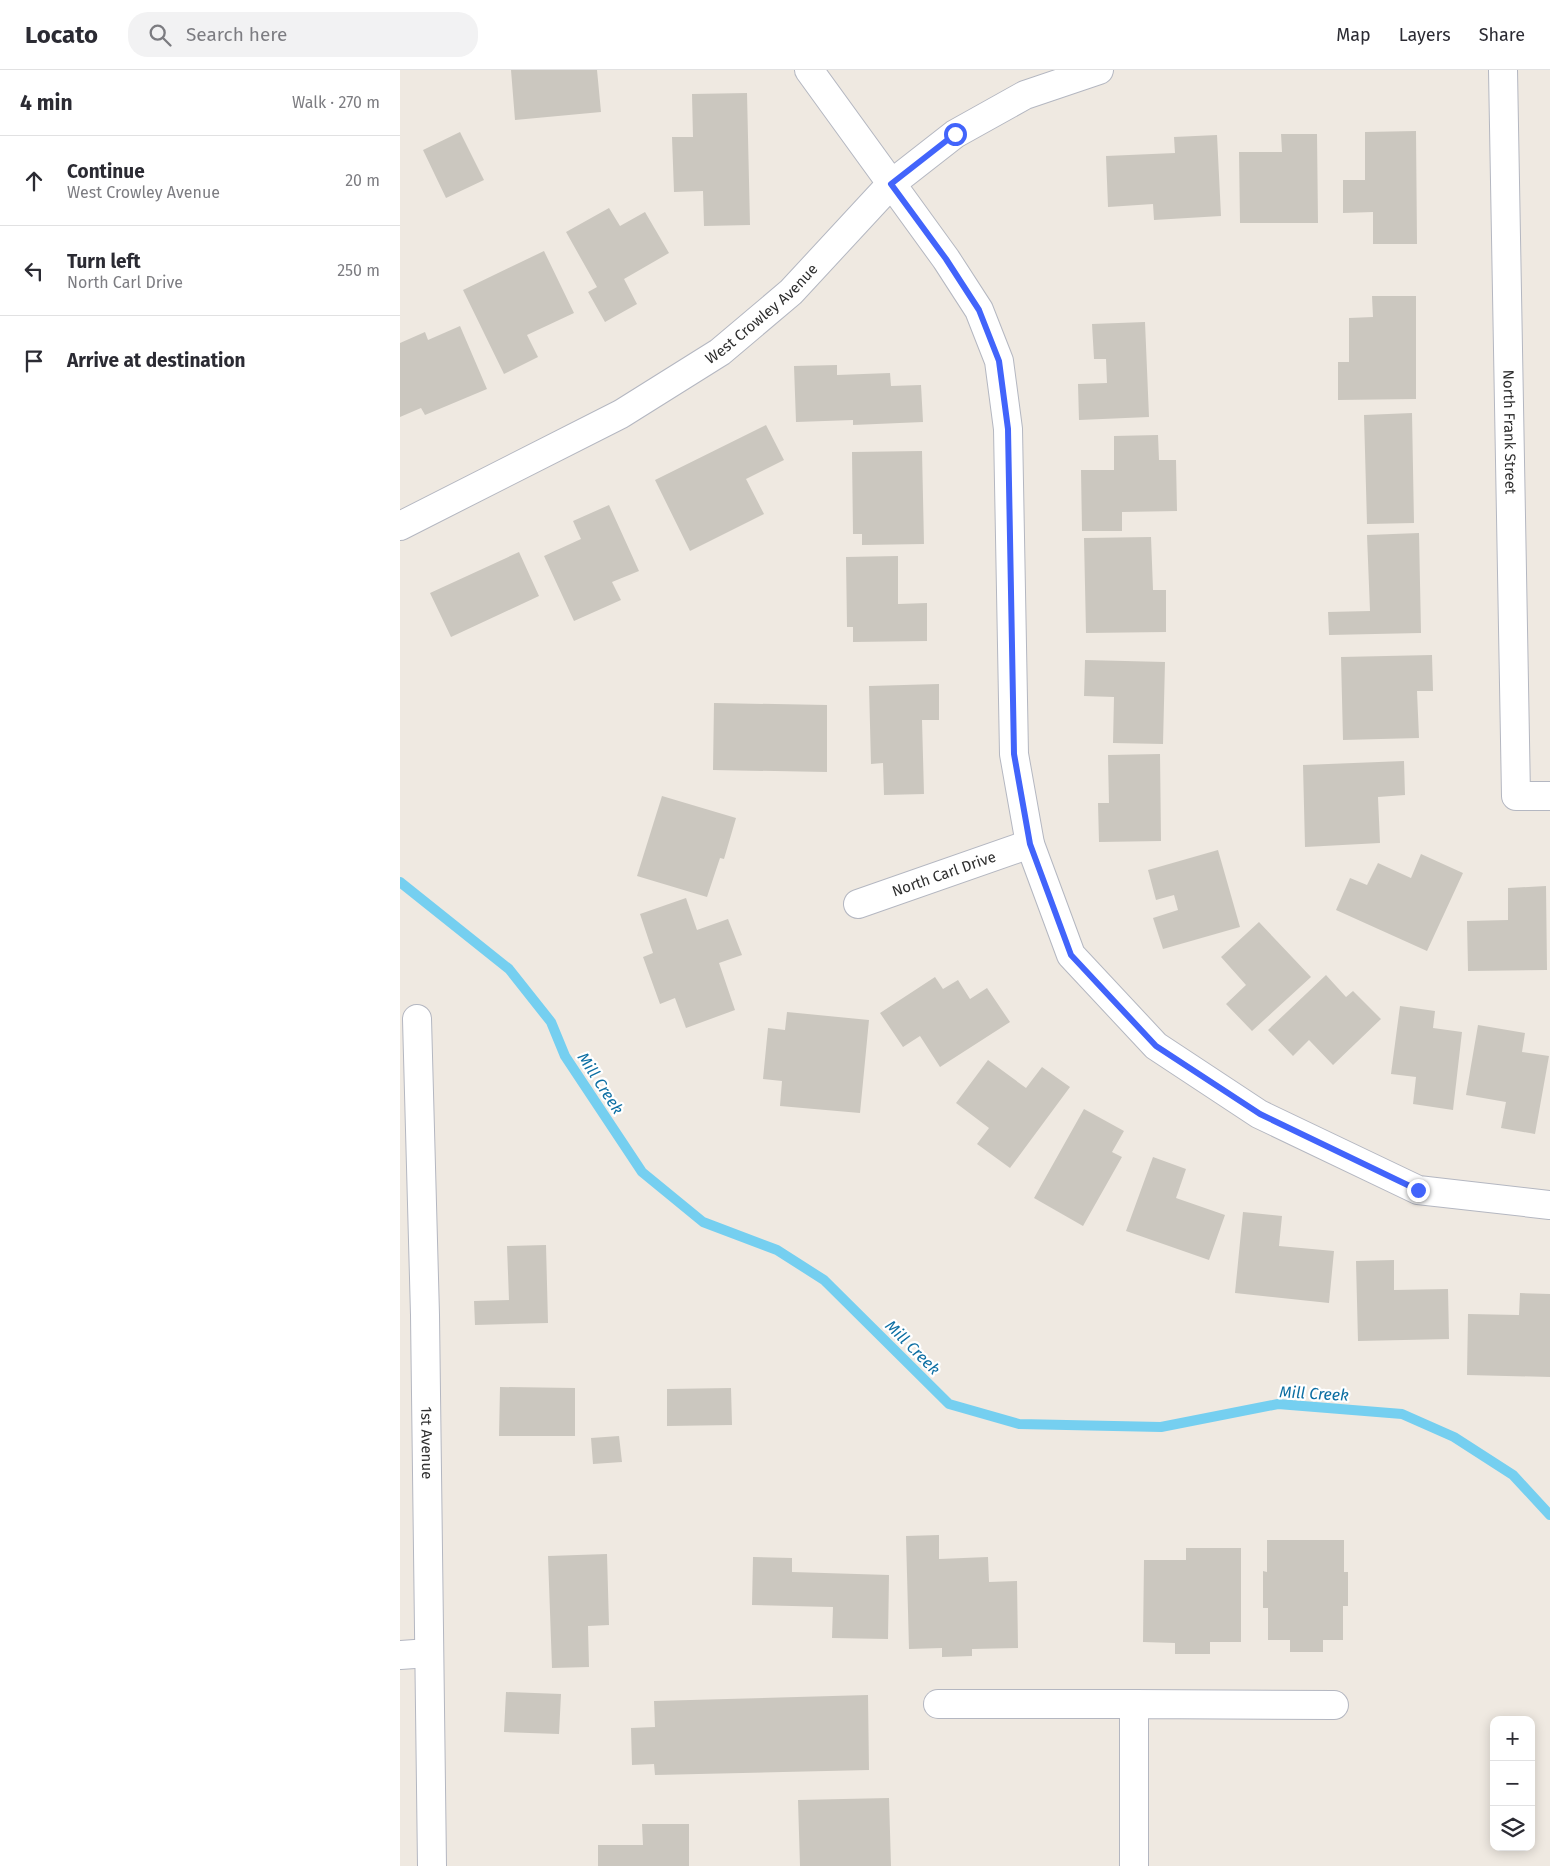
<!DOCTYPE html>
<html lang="en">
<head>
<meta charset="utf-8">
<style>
	:root { --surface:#fff; --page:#f2f2f3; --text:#2b2b33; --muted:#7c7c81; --line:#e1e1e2 }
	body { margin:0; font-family:"Fira Sans",sans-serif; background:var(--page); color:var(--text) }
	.controls { position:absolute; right:15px; bottom:15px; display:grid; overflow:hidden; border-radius:10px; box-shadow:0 2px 12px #0003 }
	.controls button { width:45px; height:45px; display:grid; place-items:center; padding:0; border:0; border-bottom:1px solid var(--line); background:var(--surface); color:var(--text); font:25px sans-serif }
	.stop { position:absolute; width:15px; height:15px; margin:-11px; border:4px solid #4264fb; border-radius:50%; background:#fff }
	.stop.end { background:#4264fb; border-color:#fff; box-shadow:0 1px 5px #0008 }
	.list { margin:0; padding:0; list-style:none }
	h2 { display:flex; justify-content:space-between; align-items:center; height:65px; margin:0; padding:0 20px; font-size:21px }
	h2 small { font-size:16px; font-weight:400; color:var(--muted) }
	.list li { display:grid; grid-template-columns:32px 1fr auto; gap:15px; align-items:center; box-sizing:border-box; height:90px; padding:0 20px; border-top:1px solid var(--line) }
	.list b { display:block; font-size:19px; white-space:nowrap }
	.list p { margin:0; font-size:16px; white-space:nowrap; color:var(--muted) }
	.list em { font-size:16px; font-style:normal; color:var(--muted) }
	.icon { flex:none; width:28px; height:28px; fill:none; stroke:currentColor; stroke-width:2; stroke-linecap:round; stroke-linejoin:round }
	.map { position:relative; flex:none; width:1150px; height:1796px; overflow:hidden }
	header { display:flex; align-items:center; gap:30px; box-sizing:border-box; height:70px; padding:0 25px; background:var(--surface); border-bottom:1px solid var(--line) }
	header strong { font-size:24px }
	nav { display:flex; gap:28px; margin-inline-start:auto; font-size:18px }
	.search { width:350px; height:45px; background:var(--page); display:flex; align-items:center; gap:12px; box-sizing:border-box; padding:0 18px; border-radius:20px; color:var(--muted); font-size:19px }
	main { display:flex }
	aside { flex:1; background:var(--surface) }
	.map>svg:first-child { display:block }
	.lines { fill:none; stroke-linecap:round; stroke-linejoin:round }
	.stream { stroke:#75cff0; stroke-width:10 }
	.building { fill:#cbc7bf }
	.minor-casing { stroke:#b4b7c1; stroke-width:30 }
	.minor { stroke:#fff; stroke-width:28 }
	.route { stroke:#4264fb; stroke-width:6 }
	.labels { text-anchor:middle; stroke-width:4.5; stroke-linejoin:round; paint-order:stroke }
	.street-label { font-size:15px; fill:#2e2e2e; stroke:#fff }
	.water-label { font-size:16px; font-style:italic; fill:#0d6fa3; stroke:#fff }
</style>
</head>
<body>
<header>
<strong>Locato</strong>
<div class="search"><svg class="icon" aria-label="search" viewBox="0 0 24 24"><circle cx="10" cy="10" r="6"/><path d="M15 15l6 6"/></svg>Search here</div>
<nav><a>Map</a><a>Layers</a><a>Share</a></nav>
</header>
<main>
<aside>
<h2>4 min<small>Walk · 270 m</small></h2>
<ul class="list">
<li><svg class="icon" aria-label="ahead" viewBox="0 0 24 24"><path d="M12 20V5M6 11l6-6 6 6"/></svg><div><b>Continue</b><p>West Crowley Avenue</p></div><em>20 m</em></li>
<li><svg class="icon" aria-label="left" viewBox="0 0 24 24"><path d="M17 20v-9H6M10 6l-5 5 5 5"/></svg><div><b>Turn left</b><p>North Carl Drive</p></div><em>250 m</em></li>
<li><svg class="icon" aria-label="arrive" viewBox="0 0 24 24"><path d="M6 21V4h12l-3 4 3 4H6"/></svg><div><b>Arrive at destination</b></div></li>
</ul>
</aside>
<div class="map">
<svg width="1150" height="1796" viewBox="0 0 1150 1796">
	<rect width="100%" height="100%" fill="#efe9e1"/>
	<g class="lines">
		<path class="stream" d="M0,812L109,899L151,952L165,986L242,1102L303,1152L377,1180L424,1210L549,1334L619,1354L761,1357L878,1334L1002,1344L1054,1367L1113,1405L1150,1445"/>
	</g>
	<path class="building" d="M111,0H197L201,42L115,50Z
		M347,23L350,155L304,156L303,121L274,122L272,67H293L292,24Z
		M1016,61L1017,174H973V142L943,143V110H965V62Z
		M60,62L84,110L46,128L23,80Z
		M881,64H917L918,153H840L839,82H882Z
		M817,65L821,146L754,150L753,134L708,137L706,86L775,83L774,67Z
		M209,138L220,156L245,142L269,183L224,209L237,234L205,252L188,222L197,217L166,162Z
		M144,181L174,243L127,265L138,287L104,304L63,220Z
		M972,226H1016V329L938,330V292H949V248L973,247Z
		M745,252L749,347L679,350L678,314L707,313L706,289H694L692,254Z
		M60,256L87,319L25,345L21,338L0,347V273L25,262L28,270Z
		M437,295V305L490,303L491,316L521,315L523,352L453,355V350L396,352L394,296Z
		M1012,343L1014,453L967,454L964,345Z
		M366,355L384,390L346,409L364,444L290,481L255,410Z
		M758,365L759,390H776L777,441L722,442V461H682L681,400H714V366Z
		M522,381L524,474L462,475V464H453L452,382Z
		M209,435L239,501L212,512L221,530L174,551L144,486L181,469L173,451Z
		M1019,463L1021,563L929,565L928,542L970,541L967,465Z
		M751,467L753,520H766V562L686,563L684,468Z
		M119,482L139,526L51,567L30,523Z
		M498,486V534L527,533V571L453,572V557H447L446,487Z
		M1032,585L1033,621H1017L1019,668L943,670L941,587Z
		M685,590L765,592L763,674L713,673L714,627L684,626Z
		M539,614V650H522L524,724L484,725L483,693L471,694L469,616Z
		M314,633L427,635V702L313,700Z
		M760,684L761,771L699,772L698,733H709L708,685Z
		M1004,691L1005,725L978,727L980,773L905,777L903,695Z
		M262,726L336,748L324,789L320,788L307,827L237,806Z
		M818,780L840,857L763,879L753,848L778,840L774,825L756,830L748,800Z
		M1021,784L1063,803L1027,881L936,840L950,808L967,815L978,793L1011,808Z
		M1146,816L1147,900L1068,901L1067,851L1108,850V818Z
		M286,828L297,860L328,849L342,885L319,893L335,940L286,958L275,928L260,934L243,887L253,883L240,844Z
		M859,852L911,907L852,961L826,934L846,915L821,887Z
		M926,905L946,927L953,921L981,949L933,995L909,970L893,986L868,960Z
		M535,907L543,919L558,910L570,929L587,918L610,952L540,997L520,966L503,977L480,943Z
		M1000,936L1035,941L1033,958L1062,962L1053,1040L1013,1034L1016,1007L991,1004Z
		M387,942L469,950L460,1043L380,1036L382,1011L363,1009L368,958L385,960Z
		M1078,955L1125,963L1122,982L1149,986L1135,1064L1101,1058L1106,1032L1066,1025Z
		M588,990L626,1018L642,997L670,1017L610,1098L577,1074L589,1058L556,1033Z
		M684,1039L724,1061L712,1082L722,1087L683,1156L634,1128Z
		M753,1087L786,1099L776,1128L825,1145L809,1190L726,1161Z
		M843,1142L882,1146L879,1176L934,1181L929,1233L835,1223Z
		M146,1175L148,1253L75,1255L74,1231L109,1230L107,1176Z
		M994,1190V1220L1048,1219L1049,1269L958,1271L956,1191Z
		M1120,1223L1150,1224V1307L1067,1305L1068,1244L1119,1245Z
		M100,1317L175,1318V1366H99Z
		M331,1318L332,1355L267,1356V1319Z
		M219,1366L222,1392L193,1394L191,1368Z
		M539,1465V1489L588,1487L589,1512L617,1511L618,1578L572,1579V1586L542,1587V1578L509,1579L506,1466Z
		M867,1470H944V1502H948V1536H943V1570H923V1582H890V1570H868V1538H863V1501L867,1502Z
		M786,1478H841V1572H810V1584H775V1573L743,1572L744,1490H786Z
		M207,1484L209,1555L188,1556L189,1597L152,1598L148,1486Z
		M353,1487L392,1488V1502L489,1505L488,1569L432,1568L433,1537L352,1535Z
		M106,1622L161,1624L159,1664L104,1662Z
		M468,1625L469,1700L255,1705L254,1694L232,1695L231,1658L255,1657L254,1631Z
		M489,1728L491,1796H400L398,1730Z
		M242,1754H289V1796H198V1775H243Z"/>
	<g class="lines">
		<defs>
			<g id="minor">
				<path d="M409,0L546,189L579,240L599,291L608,359L614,684L630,774L671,885L756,976L859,1044L1018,1120L1150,1135"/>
				<path id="s1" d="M1103,0L1116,726H1150"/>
				<path id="s2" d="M0,456L221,344L320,282L391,222L491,114L555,64L625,25L699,0"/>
				<path id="s3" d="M458,834L630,774"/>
				<path id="s4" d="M17,949L25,1245L32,1796"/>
				<path d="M0,1585L29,1583"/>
				<path d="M538,1634H734"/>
				<path d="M734,1796V1634L934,1635"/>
			</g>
		</defs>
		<use href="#minor" class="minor-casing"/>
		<use href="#minor" class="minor"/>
	</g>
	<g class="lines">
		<path class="route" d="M555,64L491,114L546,189L579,240L599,291L608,359L614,684L630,774L671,885L756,976L860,1044L1018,1120"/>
	</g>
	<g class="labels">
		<g class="street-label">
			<text dy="5" stroke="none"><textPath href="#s2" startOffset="421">West Crowley Avenue</textPath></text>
			<text dy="5" stroke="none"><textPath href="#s1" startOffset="362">North Frank Street</textPath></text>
			<text dy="5" stroke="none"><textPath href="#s3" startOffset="91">North Carl Drive</textPath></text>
			<text dy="5" stroke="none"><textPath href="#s4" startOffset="424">1st Avenue</textPath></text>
		</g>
		<g class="water-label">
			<text transform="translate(201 1013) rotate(57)" y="6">Mill Creek</text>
			<text transform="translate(513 1277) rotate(45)" y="6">Mill Creek</text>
			<text transform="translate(914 1323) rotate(3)" y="6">Mill Creek</text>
		</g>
	</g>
</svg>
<div class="controls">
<button>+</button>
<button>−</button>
<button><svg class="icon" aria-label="layers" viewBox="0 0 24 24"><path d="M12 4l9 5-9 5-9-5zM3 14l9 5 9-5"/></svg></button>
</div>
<div class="stop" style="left:555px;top:64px"></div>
<div class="stop end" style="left:1018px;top:1120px"></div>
</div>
</main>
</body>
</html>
